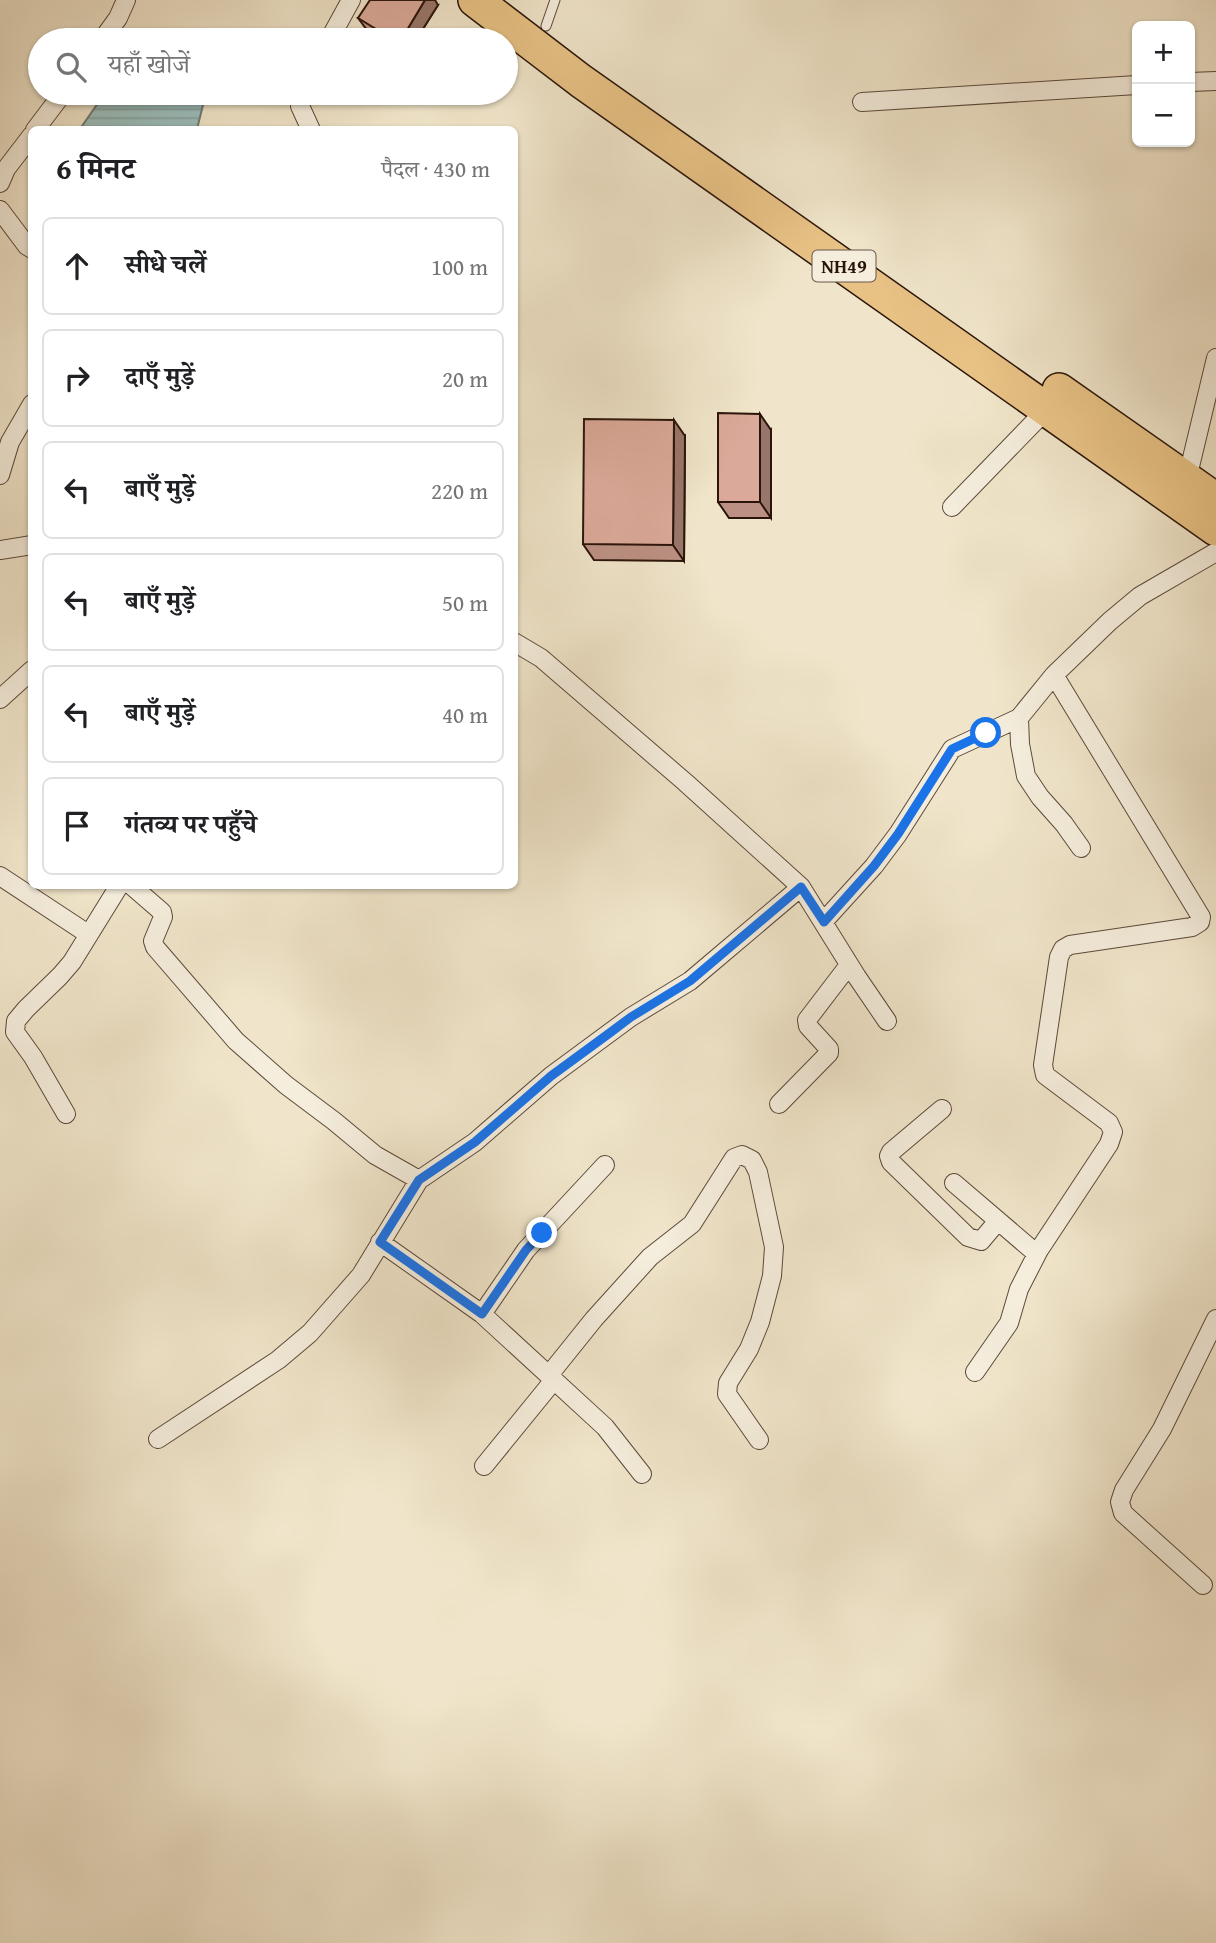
<!DOCTYPE html>
<html lang="hi">
<head>
<meta charset="utf-8">
<style>
	:root { --surface:#fff; --page:#f6f6f6; --text:#202124; --muted:#757577; --line:#e0e0e0 }
	body { margin:0; font-family:"Gentium Book Plus","Noto Serif Devanagari",serif; background:var(--page); color:var(--text) }
	.controls { position:absolute; right:21px; top:21px; display:grid; overflow:hidden; border-radius:10px; box-shadow:0 2px 5px #0004 }
	.controls button { width:63px; height:63px; display:grid; place-items:center; padding:0; border:0; border-bottom:2px solid var(--line); background:var(--surface); color:var(--text); font:35px sans-serif }
	.stop { position:absolute; width:21px; height:21px; margin:-16px; border:5px solid #1a73e8; border-radius:50%; background:#fff }
	.stop.end { background:#1a73e8; border-color:#fff; box-shadow:0 2px 7px #0008 }
	.list { margin:0; padding:0; list-style:none }
	h2 { display:flex; justify-content:space-between; align-items:center; height:91px; margin:0; padding:0 28px; font-size:30px }
	h2 small { font-size:23px; font-weight:400; color:var(--muted) }
	.list li { display:grid; grid-template-columns:46px 1fr auto; gap:21px; align-items:center; box-sizing:border-box; height:98px; margin:0 14px 14px; padding:0 14px; border:2px solid var(--line); border-radius:10px }
	.list b { display:block; font-size:26px; white-space:nowrap }
	.list em { font-size:23px; font-style:normal; color:var(--muted) }
	.icon { flex:none; width:38px; height:38px; fill:none; stroke:currentColor; stroke-width:2; stroke-linecap:round; stroke-linejoin:round }
	.map { position:relative; flex:none; width:1216px; height:1943px; overflow:hidden }
	.search { position:absolute; background:var(--surface); box-shadow:0 2px 5px #0004; left:28px; top:28px; width:490px; height:77px; display:flex; align-items:center; gap:18px; box-sizing:border-box; padding:0 24px; border-radius:38px; color:var(--muted); font-size:26px }
	.panel { position:absolute; background:var(--surface); box-shadow:0 2px 5px #0004; left:28px; top:126px; width:490px; height:763px; border-radius:10px }
	.map>svg:first-child { display:block }
	.water { fill:url(#water-rules); stroke:#6e7a75; stroke-width:2 }
	.lines { fill:none; stroke-linecap:round; stroke-linejoin:round }
	.lane-casing { stroke:#5c493a; stroke-width:11 }
	.street-casing { stroke:#5c493a; stroke-width:20 }
	.highway-casing { stroke:#2b150a; stroke-width:36 }
	.lane { stroke:#f5eedd; stroke-width:9 }
	.street { stroke:#f5eedd; stroke-width:18 }
	.highway { stroke:#e8c285; stroke-width:33 }
	.wall { fill:#bc9184; stroke:#2b150a; stroke-width:2 }
	.shaded-wall { fill:#99766b; stroke:#2b150a; stroke-width:2 }
	.building { fill:#dba999; stroke:#2b150a; stroke-width:2 }
	.route { stroke:#1a73e8; stroke-width:9 }
	.labels { text-anchor:middle; stroke-width:5; stroke-linejoin:round; paint-order:stroke }
	.shield { fill:#f5eedd; stroke:#685649; stroke-width:2 }
	.shield-label { font-size:19px; font-weight:bold; fill:#2b150a }
</style>
</head>
<body>
<div class="map">
<svg width="1216" height="1943" viewBox="0 0 1216 1943">
	<defs>
		<pattern id="water-rules" width="6" height="5" patternUnits="userSpaceOnUse" patternTransform="scale(1.75)"><rect width="6" height="5" fill="#9bbebc"/><path d="M0 2.5h6" fill="none" stroke="#86a2a0"/></pattern>
	</defs>
	<rect width="100%" height="100%" fill="#f0e5ca"/>
	<filter id="stains"><feTurbulence type="fractalNoise" baseFrequency=".00286" numOctaves="4"/><feColorMatrix values="0 0 0 0 .2 0 0 0 0 .09 0 0 0 0 .02 0 0 0 .5 -.17"/></filter>
	<radialGradient id="worn" r=".72"><stop offset=".6" stop-color="#630" stop-opacity="0"/><stop offset="1" stop-color="#630" stop-opacity=".3"/></radialGradient>
	<path class="water" d="M105,93H206L197,129H80Z"/>
	<g class="lines">
		<defs>
			<path id="lane" d="M546,26L555,0"/>
			<path id="street" d="M102,40L118,18L126,0
				M329,40L351,0
				M1190,82L1216,81
				M300,93V106L311,130
				M862,102L1137,85
				M35,130L63,93
				M0,183L6,169L32,135
				M0,210L27,246L32,249
				M0,475L10,442L32,404
				M1187,479L1216,358
				M952,507L1047,409
				M0,550L32,545
				M514,642L541,658L685,782L801,887L857,977L887,1021
				M0,699L32,670
				M1019,718L1020,744L1026,776L1040,797L1064,824L1081,848
				M0,876L88,934
				M132,886L162,912L163,917L153,941L155,947L236,1041L286,1085L334,1121L375,1155L419,1180
				M824,921L874,866L898,834L952,749L1019,718L1054,675L1110,621L1140,596L1216,552
				M779,1104L829,1053V1049L808,1026L807,1020L849,965
				M942,1109L891,1152L889,1156L891,1162L968,1237L981,1241L997,1222
				M66,1114L33,1057L15,1032L16,1021L26,1009L60,976L72,962L119,886
				M954,1183L1037,1254
				M380,1242L482,1314L605,1427L642,1474
				M482,1314L526,1250L605,1165
				M975,1372L1009,1323L1019,1289L1039,1250L1109,1144L1113,1132L1109,1123L1045,1075L1043,1065L1059,957L1063,949L1070,945L1192,927L1200,922L1201,917L1054,675
				M549,1375L594,1319L650,1257L692,1224L734,1158L742,1155L752,1160L758,1172L774,1247L772,1276L760,1322L749,1349L728,1383L727,1394L759,1440
				M158,1439L278,1360L310,1333L361,1275L419,1180L475,1142L551,1076L631,1017L690,981L801,887
				M484,1466L554,1380
				M1203,1585L1123,1513L1120,1502L1124,1490L1162,1429L1216,1319"/>
			<path id="highway" d="M475,0L581,81L1216,529
				M1059,390L1216,500"/>
		</defs>
		<use href="#lane" class="lane-casing"/>
		<use href="#street" class="street-casing"/>
		<use href="#highway" class="highway-casing"/>
		<use href="#lane" class="lane"/>
		<use href="#street" class="street"/>
		<use href="#highway" class="highway"/>
	</g>
	<path class="wall" d="M438,5L416,40H383L367,30L358,18Z
		M771,430V518H729L718,502Z
		M685,436L684,561L594,560L583,544Z"/>
	<path class="shaded-wall" d="M425,0H435L438,5L416,40H401Z
		M760,414L771,430V518L760,502Z
		M674,420L685,436L684,561L673,545Z"/>
	<path class="building" d="M370,0H425L401,40H394L358,18Z
		M718,413L760,414V502H718Z
		M584,419L674,420L673,545L583,544Z"/>
	<g class="lines">
		<path class="route" d="M542,1233L526,1250L482,1314L380,1242L419,1180L475,1142L551,1076L611,1032L631,1017L690,981L801,887L824,922L874,866L898,834L952,749L986,733"/>
	</g>
	<g class="labels">
		<rect class="shield" x="812.5" y="250.5" width="63" height="31" rx="5"/>
		<g class="shield-label">
			<text x="844" y="273">NH49</text>
		</g>
	</g>
	<rect width="100%" height="100%" filter="url(#stains)"/>
	<rect width="100%" height="100%" fill="url(#worn)"/>
</svg>
<div class="controls">
<button>+</button>
<button>−</button>
</div>
<div class="stop" style="left:986px;top:733px"></div>
<div class="stop end" style="left:542px;top:1233px"></div>
<div class="search"><svg class="icon" aria-label="search" viewBox="0 0 24 24"><circle cx="10" cy="10" r="6"/><path d="M15 15l6 6"/></svg>यहाँ खोजें</div>
<section class="panel">
<h2>6 मिनट<small>पैदल · 430 m</small></h2>
<ul class="list">
<li><svg class="icon" aria-label="ahead" viewBox="0 0 24 24"><path d="M12 20V5M6 11l6-6 6 6"/></svg><div><b>सीधे चलें</b></div><em>100 m</em></li>
<li><svg class="icon" aria-label="right" viewBox="0 0 24 24"><path d="M7 20v-9h11M14 6l5 5-5 5"/></svg><div><b>दाएँ मुड़ें</b></div><em>20 m</em></li>
<li><svg class="icon" aria-label="left" viewBox="0 0 24 24"><path d="M17 20v-9H6M10 6l-5 5 5 5"/></svg><div><b>बाएँ मुड़ें</b></div><em>220 m</em></li>
<li><svg class="icon" aria-label="left" viewBox="0 0 24 24"><path d="M17 20v-9H6M10 6l-5 5 5 5"/></svg><div><b>बाएँ मुड़ें</b></div><em>50 m</em></li>
<li><svg class="icon" aria-label="left" viewBox="0 0 24 24"><path d="M17 20v-9H6M10 6l-5 5 5 5"/></svg><div><b>बाएँ मुड़ें</b></div><em>40 m</em></li>
<li><svg class="icon" aria-label="arrive" viewBox="0 0 24 24"><path d="M6 21V4h12l-3 4 3 4H6"/></svg><div><b>गंतव्य पर पहुँचे</b></div></li>
</ul>
</section>
</div>
</body>
</html>
